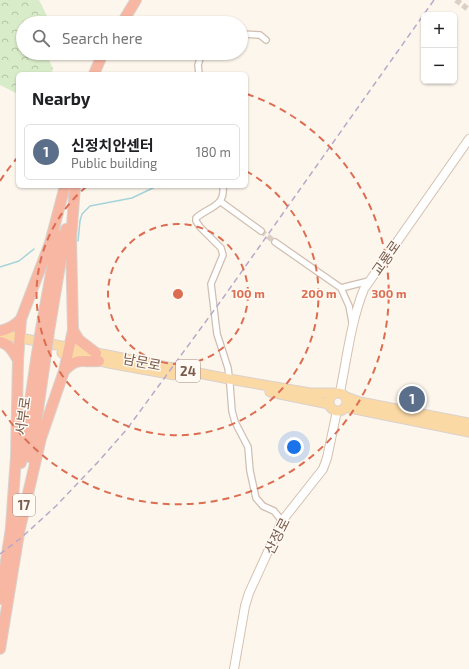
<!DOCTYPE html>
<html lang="en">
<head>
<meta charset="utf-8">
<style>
	:root { --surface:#fff; --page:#f6f6f6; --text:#202124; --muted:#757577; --line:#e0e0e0; --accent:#e76f51 }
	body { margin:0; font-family:"Exo 2","Noto Sans KR",sans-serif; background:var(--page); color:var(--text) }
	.controls { position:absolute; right:12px; top:12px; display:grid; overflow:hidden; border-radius:6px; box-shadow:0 1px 3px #0004 }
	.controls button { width:36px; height:36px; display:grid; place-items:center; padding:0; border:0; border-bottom:1px solid var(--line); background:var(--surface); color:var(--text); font:20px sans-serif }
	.you { position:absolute; left:294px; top:447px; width:14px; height:14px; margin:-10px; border:3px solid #fff; border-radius:50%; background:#1a73e8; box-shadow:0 0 0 6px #1a73e833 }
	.badge { display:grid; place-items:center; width:26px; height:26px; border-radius:50%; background:var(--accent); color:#fff; font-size:13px; font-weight:700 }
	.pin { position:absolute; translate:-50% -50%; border:2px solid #fff; box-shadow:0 1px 4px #0006 }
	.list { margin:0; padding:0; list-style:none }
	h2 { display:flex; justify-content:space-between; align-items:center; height:52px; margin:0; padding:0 16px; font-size:17px }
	h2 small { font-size:13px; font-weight:400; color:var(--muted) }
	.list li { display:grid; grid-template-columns:26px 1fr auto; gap:12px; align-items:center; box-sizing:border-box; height:56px; margin:0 8px 8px; padding:0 8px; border:1px solid var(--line); border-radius:6px }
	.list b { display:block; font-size:15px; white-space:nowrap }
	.list p { margin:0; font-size:13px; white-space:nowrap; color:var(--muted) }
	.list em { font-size:13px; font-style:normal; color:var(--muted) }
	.icon { flex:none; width:22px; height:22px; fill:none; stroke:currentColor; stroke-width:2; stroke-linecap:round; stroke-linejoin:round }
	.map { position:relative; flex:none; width:469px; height:669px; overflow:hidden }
	.search { position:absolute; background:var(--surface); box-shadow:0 1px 3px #0004; left:16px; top:16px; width:232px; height:44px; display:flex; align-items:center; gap:10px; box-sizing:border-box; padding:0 14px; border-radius:22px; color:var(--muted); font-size:15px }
	.panel { position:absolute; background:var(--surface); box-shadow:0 1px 3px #0004; left:16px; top:72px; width:232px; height:116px; border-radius:6px }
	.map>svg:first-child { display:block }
	.forest { fill:url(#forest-crowns) }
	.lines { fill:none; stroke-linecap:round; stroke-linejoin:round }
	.stream { stroke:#a5d3da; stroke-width:1.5 }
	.street-tunnel { stroke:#dcd0c4; stroke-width:5.5; stroke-dasharray:5.5 3; stroke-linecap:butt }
	.street-casing { stroke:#d1beb0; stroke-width:8 }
	.secondary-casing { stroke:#d6c0b0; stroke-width:10 }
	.primary-casing { stroke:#dad1cd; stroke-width:11 }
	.highway-casing { stroke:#dad1cd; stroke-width:12 }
	.street { stroke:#fff; stroke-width:5.5 }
	.secondary { stroke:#fff; stroke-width:8 }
	.primary { stroke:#fbd9a5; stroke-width:9 }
	.highway { stroke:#f7b7a3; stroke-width:10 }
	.rail { stroke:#b9a8c9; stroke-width:1.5; stroke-dasharray:6 4; stroke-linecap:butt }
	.highway-bridge-casing { stroke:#dad1cd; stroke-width:12; stroke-linecap:butt }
	.highway-bridge { stroke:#f7b7a3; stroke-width:10 }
	.ring { fill:none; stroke:#dc6d51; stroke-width:2; stroke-dasharray:7 5 }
	.labels { text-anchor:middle; stroke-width:3; stroke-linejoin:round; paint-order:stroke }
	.shield { fill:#fffaf3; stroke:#a28b7f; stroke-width:1 }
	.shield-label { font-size:13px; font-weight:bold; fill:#7a5c4d }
	.street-label { font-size:14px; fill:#7a5c4d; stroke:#fffaf3 }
	.centre { fill:#dc6d51; stroke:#fffaf3; stroke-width:2 }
	.ring-label { font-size:12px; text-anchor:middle; font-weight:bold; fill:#dc6d51; stroke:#fffaf3; stroke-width:3; stroke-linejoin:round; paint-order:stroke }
</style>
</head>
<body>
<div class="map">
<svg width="469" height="669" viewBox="0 0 469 669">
	<defs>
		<pattern id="forest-crowns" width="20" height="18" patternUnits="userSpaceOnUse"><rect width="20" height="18" fill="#d8ecc9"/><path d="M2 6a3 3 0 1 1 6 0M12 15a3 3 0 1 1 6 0" fill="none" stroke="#b4c2a5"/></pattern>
	</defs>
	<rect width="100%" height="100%" fill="#fdf6ec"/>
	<path class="forest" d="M0,0H39L47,16V23H23V53H46L53,69L51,74H18V94L0,85Z"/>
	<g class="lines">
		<path class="stream" d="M78,241L80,221L82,214L90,206L132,198L157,186
			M0,267L19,261L34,249"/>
		<path class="street-tunnel" d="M456,0L469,10
			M261,231L275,242"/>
		<defs>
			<path id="street" d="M241,34L260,35L266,40
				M199,74L198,65L202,53
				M223,186C225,207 210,206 196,218V221L200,227L221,248L223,255L211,284L217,334L228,368L230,385L232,411L235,422L248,447L250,471L256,498L263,506L274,511L282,521
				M221,202L261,231
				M275,242L341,288
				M352,322L349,306L341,288L369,281"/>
			<path id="secondary" d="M340,392C347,358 351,321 364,289L469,139
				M234,669L245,606L249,593L282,521L323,469L327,458L337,411"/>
			<path id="primary" d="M0,334L229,379L310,393H333
				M62,353L114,364L175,375
				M270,392L329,404
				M329 402a9 9 0 1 1 18 0a9 9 0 1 1-18 0Z
				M346,397L360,402L469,423
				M345,407L469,432"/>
			<path id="highway" d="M122,23L136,0
				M94,74L103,53
				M41,329L58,235
				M73,330L79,340L96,353
				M0,331C9,329 15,326 21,319
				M49,331L66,229
				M0,342C10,344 13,352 18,360
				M64,371C78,356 82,363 99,361
				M31,458L45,361
				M21,463L36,360
				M11,527L16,457L18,360L21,319L50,243L65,186
				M20,528L41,438L64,371L73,330L71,239L75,186
				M0,599L12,522
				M0,649L21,521"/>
		</defs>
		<use href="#street" class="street-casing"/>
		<use href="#secondary" class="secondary-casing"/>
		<use href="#primary" class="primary-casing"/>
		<use href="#highway" class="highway-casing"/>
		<use href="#street" class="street"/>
		<use href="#secondary" class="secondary"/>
		<use href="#primary" class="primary"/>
		<use href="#highway" class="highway"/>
		<path class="rail" d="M0,554L21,538L56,506L98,462L127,429L223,298L434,0"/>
		<defs>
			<path id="highway-bridge" d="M36,360L41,329
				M45,361L49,331"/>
		</defs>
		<use href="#highway-bridge" class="highway-bridge-casing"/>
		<use href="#highway-bridge" class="highway-bridge"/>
	</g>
	<g class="ring">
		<circle cx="178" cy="294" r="70"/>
		<path d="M246 171A141 141 0 1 1 86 187"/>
		<path d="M0 181A211 211 0 0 1 18 157M247 94A211 211 0 1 1 0 407"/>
	</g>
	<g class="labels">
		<g class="shield">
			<rect x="176" y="360" width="24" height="22" rx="3"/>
			<rect x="13" y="494" width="22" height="22" rx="3"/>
		</g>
		<g class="shield-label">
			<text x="188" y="376">24</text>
			<text x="24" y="510">17</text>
		</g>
		<g class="street-label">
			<text transform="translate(386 258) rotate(-55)" y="5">교룡로</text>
			<text transform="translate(142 362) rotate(11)" y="5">남문로</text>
			<text transform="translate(23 416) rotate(-82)" y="5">서부로</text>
			<text transform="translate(277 536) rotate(-63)" y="5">산정로</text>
		</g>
	</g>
	<circle cx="178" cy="294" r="6" class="centre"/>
	<g class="ring-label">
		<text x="248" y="298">100 m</text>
		<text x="319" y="298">200 m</text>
		<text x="389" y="298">300 m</text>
	</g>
</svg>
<div class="controls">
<button>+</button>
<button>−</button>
</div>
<div class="you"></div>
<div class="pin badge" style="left:412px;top:399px;background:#5c6f8a">1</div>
<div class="search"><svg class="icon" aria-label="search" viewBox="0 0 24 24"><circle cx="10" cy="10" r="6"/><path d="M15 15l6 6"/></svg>Search here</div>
<section class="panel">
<h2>Nearby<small></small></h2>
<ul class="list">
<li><span class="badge" style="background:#5c6f8a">1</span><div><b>신정치안센터</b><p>Public building</p></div><em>180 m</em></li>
</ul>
</section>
</div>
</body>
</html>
